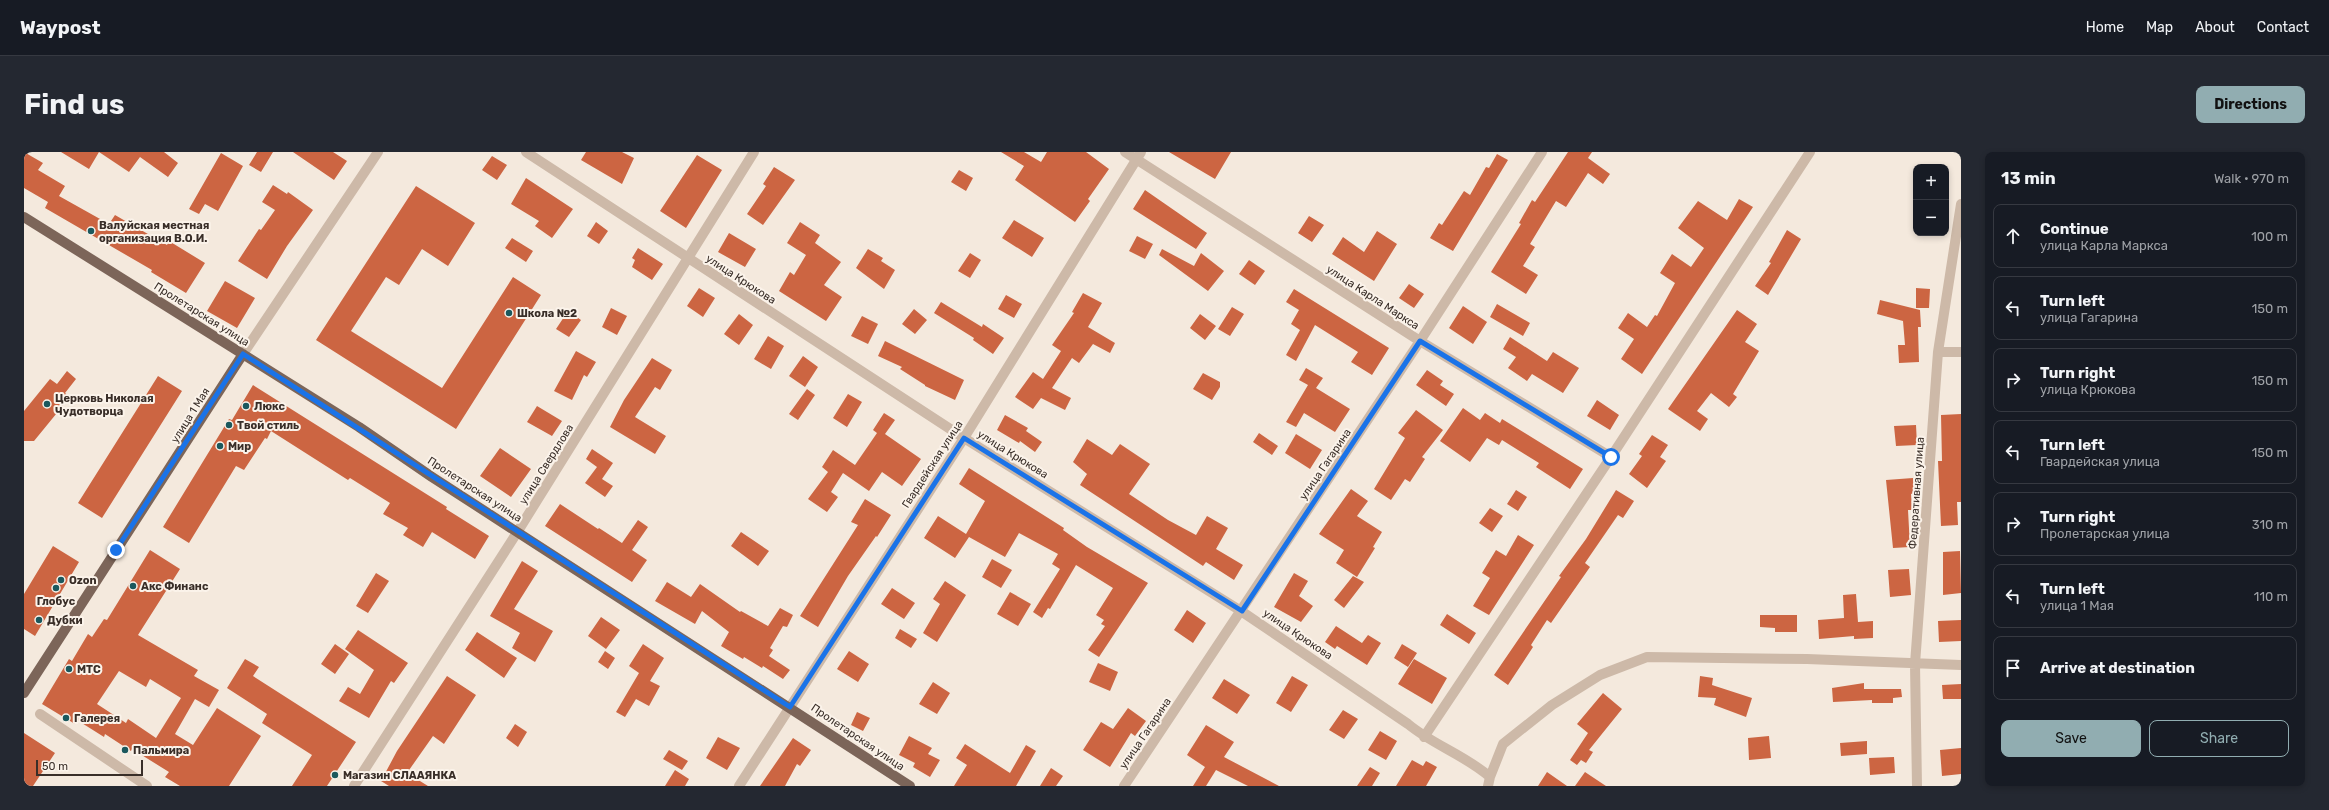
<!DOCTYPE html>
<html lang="en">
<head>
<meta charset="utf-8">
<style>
	:root { --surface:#171b24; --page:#242831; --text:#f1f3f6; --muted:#9ea1a6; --line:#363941; --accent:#91adb1 }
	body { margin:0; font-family:Rubik,sans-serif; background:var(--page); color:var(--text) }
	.controls { position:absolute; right:12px; top:12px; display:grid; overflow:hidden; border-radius:8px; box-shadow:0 2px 6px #0003 }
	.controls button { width:36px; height:36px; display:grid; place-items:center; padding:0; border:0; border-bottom:1px solid var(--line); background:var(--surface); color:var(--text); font:20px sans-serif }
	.scale { position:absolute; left:12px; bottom:10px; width:107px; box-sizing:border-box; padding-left:4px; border:2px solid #392e28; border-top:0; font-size:11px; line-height:14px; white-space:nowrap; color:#392e28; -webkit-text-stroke:3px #fbf3ea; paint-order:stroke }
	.stop { position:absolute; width:12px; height:12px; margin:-9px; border:3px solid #1a73e8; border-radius:50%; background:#fff }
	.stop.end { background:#1a73e8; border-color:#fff; box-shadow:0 1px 4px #0008 }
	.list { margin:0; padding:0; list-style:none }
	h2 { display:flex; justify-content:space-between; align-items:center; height:52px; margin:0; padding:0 16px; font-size:17px }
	h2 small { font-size:13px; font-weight:400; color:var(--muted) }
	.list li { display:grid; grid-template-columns:26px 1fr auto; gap:12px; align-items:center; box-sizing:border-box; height:64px; margin:0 8px 8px; padding:0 8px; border:1px solid var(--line); border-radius:8px }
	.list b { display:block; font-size:15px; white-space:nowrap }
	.list p { margin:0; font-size:13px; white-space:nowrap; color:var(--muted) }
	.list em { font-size:13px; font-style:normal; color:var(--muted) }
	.actions { display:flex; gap:8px; padding:12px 16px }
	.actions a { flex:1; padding:9px 0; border:1px solid var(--accent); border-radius:8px; text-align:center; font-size:14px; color:var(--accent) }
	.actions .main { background:var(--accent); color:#111 }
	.icon { flex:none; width:22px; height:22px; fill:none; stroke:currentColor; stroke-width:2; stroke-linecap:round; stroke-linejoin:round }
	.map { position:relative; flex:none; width:1937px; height:634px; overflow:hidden; border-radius:8px }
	header { display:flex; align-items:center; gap:24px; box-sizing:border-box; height:56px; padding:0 20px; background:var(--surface); border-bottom:1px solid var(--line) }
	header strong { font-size:19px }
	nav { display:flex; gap:22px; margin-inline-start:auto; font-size:14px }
	.intro { display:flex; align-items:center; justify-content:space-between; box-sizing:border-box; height:96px; padding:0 24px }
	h1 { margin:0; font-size:28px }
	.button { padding:10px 18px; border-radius:8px; background:var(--accent); color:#111; font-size:14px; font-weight:700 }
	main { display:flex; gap:24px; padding:0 24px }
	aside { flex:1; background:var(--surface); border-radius:8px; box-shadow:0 2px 6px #0003 }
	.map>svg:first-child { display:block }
	.building { fill:#cc6542; fill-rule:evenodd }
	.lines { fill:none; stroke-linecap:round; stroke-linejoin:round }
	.minor { stroke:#cdb9a8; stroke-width:10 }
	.major { stroke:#7c6559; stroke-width:10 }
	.route { stroke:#1a73e8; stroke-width:5 }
	.poi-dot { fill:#1b585d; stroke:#fbf3ea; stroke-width:1.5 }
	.labels { text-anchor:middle; stroke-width:4; stroke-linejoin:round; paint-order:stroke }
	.poi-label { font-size:11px; font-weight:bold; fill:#392e28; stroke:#fbf3ea; text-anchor:start }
	.street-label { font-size:11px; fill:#392e28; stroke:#fbf3ea }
</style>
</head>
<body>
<header>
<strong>Waypost</strong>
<nav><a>Home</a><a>Map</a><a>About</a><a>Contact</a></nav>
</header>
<div class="intro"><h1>Find us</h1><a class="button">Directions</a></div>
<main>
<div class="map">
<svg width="1937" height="634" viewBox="0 0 1937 634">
	<rect width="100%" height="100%" fill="#f4e9dd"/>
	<path class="building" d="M0,0L19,11L14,18L41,34L35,44L85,72L91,63L143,93L145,89L181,111L162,141L127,120L128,118L21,56L24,50L0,36Z
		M37,0H75L65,17Z
		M75,0H140L154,11L144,25L116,5L105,20Z
		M233,0H249L237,20L225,13Z
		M269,0H309L323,9L310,28Z
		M562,0H598L610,6L598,32L557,8Z
		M977,0H1000L1017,10L1023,0H1062L1085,17L1064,47L1066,49L1051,70L991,28L1000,14Z
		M1145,0H1207L1191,27Z
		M1544,0H1568L1564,6L1586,22L1579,32L1564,21L1542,55L1532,49L1506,92L1511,95L1499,114L1514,123L1502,142L1467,120L1497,72L1495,71L1508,48L1511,50Z
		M197,1L219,14L194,59L181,52L175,62L165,57Z
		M1473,2L1484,8L1429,99L1406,86L1415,71L1418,73L1440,39L1446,43L1462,15L1465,16Z
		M673,3L698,18L662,76L636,59Z
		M468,4L483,13L473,28L458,18Z
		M750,15L771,28L739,73L723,62L742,34L739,32Z
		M935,18L949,26L942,39L927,30Z
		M502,26L549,57L528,86L511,74L515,69L487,52Z
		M249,33L263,42L264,40L289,58L263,94L243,127L214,109L235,77L237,78L251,58L238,50Z
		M392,34L451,71L424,114L398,97L375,133L362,125L327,179L418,236L489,125L517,143L432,277L292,188Z
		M1121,38L1183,81L1172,97L1109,57Z
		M1715,47L1729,55L1618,222L1597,207L1610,187L1594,176L1604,161L1623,175L1631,163L1633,164L1651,131L1636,121L1648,102L1667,115L1680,96L1654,76L1674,49L1703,68Z
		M1285,64L1300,73L1288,90L1274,81Z
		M990,68L1020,86L1008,105L978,86Z
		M572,70L584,79L575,92L563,84Z
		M776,70L796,83L791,91L817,110L800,133L818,145L802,169L755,139L766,120L770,123L782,103L763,91Z
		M1763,78L1777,87L1744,143L1731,134L1747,111L1745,110Z
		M1353,79L1373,92L1350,129L1308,102L1319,85L1340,100Z
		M705,81L732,97L721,115L694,100Z
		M1113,84L1129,92L1121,107L1105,99Z
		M488,86L509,99L502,110L481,96Z
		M614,96L639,112L628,128L608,115L611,108L608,106Z
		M844,97L859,106L857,109L871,118L860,137L832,116Z
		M1138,97L1170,114L1177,101L1200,119L1184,139L1135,103Z
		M946,101L957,108L946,126L934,119Z
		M1225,108L1241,119L1231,133L1215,122Z
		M201,129L231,146L213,176L183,159Z
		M1385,132L1400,142L1390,156L1375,146Z
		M675,136L691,146L679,165L663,154Z
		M1892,136L1906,137L1905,156H1892Z
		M1270,137L1365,196L1348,223L1327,210L1334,200L1291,173L1272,209L1262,203L1276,178L1267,172L1275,158L1262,150Z
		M1059,141L1078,151L1064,175L1091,191L1086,201L1069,192L1055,211L1048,206L1028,236L1047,246L1041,258L1017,246L1009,257L991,245L1009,220L1019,227L1037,199L1028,193L1050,161L1048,160Z
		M982,143L998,152L990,166L974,157Z
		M1856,148L1896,158L1897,175H1894L1895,210L1875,211L1874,193H1881L1879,169L1853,162Z
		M917,150L958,175L959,172L980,186L969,202L949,188L950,186L910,161Z
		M1473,152L1506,171L1499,184L1466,165Z
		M1439,154L1463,170L1449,192L1425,176Z
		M1208,155L1220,162L1206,184L1194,177Z
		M587,156L603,164L593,183L578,175Z
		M890,157L903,168L891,182L878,172Z
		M1713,158L1733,172L1721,190L1735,199L1709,242L1713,245L1705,255L1687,241L1673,259L1684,267L1676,279L1644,257Z
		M544,159L557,168L545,185L532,177Z
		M715,162L729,173L715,193L700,182Z
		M1176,162L1192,174L1181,188L1166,176Z
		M838,164L854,172L844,192L827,184Z
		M744,184L760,194L747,217L730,207Z
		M1486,185L1523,209L1529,200L1555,216L1539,241L1508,222L1503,229L1484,216L1492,205L1479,197Z
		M861,189L940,228L931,248L901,234V233L876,217L878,215L854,204Z
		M552,199L572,210L563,225L560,223L548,248L530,239Z
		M779,204L794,215L781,235L765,224Z
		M628,206L648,218L636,238L631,235L611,265L642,284L631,302L586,275L600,248Z
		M1282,216L1299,226L1292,236L1326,257L1311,280L1280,261L1272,275L1262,270L1284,233L1275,228Z
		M1403,218L1419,229L1416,233L1430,242L1422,254L1392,233Z
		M43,219L52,227L41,241L46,245L10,289H0V259L26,227L33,232Z
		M1179,221L1196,230V235L1188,248L1169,237Z
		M134,224L158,239L78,366L54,351Z
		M229,233L423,355L422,357L465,384L451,407L408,380L399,395L379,383L384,376L359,362L366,351L326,326L324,328L247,279L243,287L241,286L220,318L212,314L165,391L139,375L205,267L208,268Z
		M783,237L791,243L774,268L765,262Z
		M824,242L838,250L823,275L809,266Z
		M1573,248L1595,263L1586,278L1563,264Z
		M513,254L538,269L528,284L503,270Z
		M1439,256L1456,268L1461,261L1476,271L1478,267L1559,317L1546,337L1512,315L1515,311L1478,288L1475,293L1463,286L1446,310L1416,289Z
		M1392,258L1419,278L1398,305L1401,307L1386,330L1381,327L1367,348L1350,337L1381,286L1374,281Z
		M860,261L871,268L861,282L897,307L878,334L858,320L845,339L819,321L807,340L814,345L803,360L784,347L804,320L798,315L809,298L831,313L853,281L849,278Z
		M1937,262V350H1933L1934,373L1917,374L1914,309H1918L1917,263Z
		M981,263L1004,276L1002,279L1018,290L1011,300L996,289L995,291L973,278Z
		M1892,273L1893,293L1872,294L1870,274Z
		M1235,281L1254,294L1248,303L1229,290Z
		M1272,282L1298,298L1286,317L1261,301Z
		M1628,283L1644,293L1636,305L1642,309L1623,336L1605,322L1618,304L1615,302Z
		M1063,287L1088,303L1096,292L1126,312L1105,342L1144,368L1172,383L1183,364L1204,376L1192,397L1219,413L1210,428L1182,410L1179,414L1056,333L1063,322L1049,310Z
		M476,296L507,317L487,345L456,324Z
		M568,297L589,311L578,327L589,334L581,345L561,331L573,315L562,307Z
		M945,316L1040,376L1039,378L1063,395L1124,431L1075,505L1064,498L1081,474L1077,472L1080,468L1072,463L1089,436L1052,413L1026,457L1024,456L1018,466L1009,460L1036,417L1028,412L1034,402L995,381L981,405L945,385L931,406L900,386L914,364L942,382L961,349L935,332Z
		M1889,326L1890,341L1887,342L1888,358H1884L1886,395L1869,396L1862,328Z
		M1327,337L1344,349L1333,364L1358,380L1349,395L1351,396L1333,425L1312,411L1320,398L1295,382Z
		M1492,338L1503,345L1494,359L1483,352Z
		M1592,338L1610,349L1599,366L1594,363L1561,411L1566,415L1527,471L1523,468L1507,493L1509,495L1484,533L1470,523L1537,425L1535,424L1562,387Z
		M841,347L867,363L853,385L852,384L824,424L794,475L776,464L834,373L827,370Z
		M536,352L574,377L575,376L598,391L614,368L624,375L608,398L623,408L608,430L521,374Z
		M1466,356L1479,364L1468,380L1455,371Z
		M717,380L745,399L734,414L707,394Z
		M1494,383L1510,393L1465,463L1449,454L1466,426L1458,421L1472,398L1482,404Z
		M29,394L55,410L11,484L0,477V442Z
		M126,398L156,417L114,483L174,518L170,524L195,538L185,555L171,547L151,582L169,593L193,556L237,584L205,634H156L141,625L145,620L108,597L107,599L81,582L80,585L53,568L51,572L18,552L45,507L48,509L64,482L68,485L80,467L83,468ZM95,519L122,535L126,527L157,546L132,586L104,567L102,571L73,552Z
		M1936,399L1937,441L1919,443V400Z
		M968,407L988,418L977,436L958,425Z
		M498,409L514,419L490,457L529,479L511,510L488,496L496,481L466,464Z
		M1885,417L1887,443L1866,445L1864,418Z
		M352,421L365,429L344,461L332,454Z
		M1270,421L1284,429L1275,444L1289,454L1277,470L1250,455Z
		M1329,424L1340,430L1320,456L1310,448Z
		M921,429L942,443L913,490L899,481L916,452L909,447Z
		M643,430L667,445L676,432L716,460L717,459L744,474L756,456L769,463L763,475L759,474L746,496L749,498L745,504L766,518L759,527L739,514L738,516L720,505L719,507L697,494L705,480L678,459L671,472L631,449Z
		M868,436L891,451L880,467L857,452Z
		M986,440L1007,452L994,474L973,462Z
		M1832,442L1834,470L1849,469V486L1830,487V484L1795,487L1794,468L1820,466L1819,443Z
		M1163,458L1182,471L1169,491L1150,478Z
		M1423,462L1452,481L1445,492L1416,473Z
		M1736,463H1773V480H1751V476L1736,475Z
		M577,465L596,478L582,497L564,484Z
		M1937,468V489L1915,490L1914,469Z
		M1312,474L1338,491L1344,483L1357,491L1343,513L1313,494L1311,497L1301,490Z
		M876,477L893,487L887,496L871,486Z
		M334,478L384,511L370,531L367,529L345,566L315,549L324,535L336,542L350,518L321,497Z
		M453,480L493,506L480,526L441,498Z
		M311,492L325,502L311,522L297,512Z
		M619,492L640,506L626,529L636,534L625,554L612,547L601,565L592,560L615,521L605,514Z
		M1378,492L1393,501L1384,515L1370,506Z
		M581,499L591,506L584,517L574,510Z
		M825,499L845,512L834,530L813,517Z
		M221,507L235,515L229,524L332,590L303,634H268L288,603L238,571L243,562L203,536Z
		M1390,507L1423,526L1408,552L1374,532Z
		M1074,511L1094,520L1086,539L1065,530Z
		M423,524L452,543L420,592L409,584L383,621L404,634H365L357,629L373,599Z
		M1268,524L1284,533L1267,560L1252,551Z
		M1676,524L1689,526L1688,533L1728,546L1722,565L1690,553L1692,546L1674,545Z
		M1200,527L1226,543L1213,562L1188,546Z
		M909,530L926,541L913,562L895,552Z
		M1840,531V537H1877L1878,545L1869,546V551H1848V548L1809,550L1808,536Z
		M1937,532V547H1919L1918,533Z
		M1579,541L1598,557L1565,598L1569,600L1562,611L1557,608L1553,613L1546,608L1564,581L1553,572Z
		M1104,556L1122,569L1111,584L1107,581L1086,615L1059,598L1077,570L1089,577Z
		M1319,558L1334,567L1320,587L1305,578Z
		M833,560L846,566L839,579L827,573Z
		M491,572L503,580L494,595L482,586Z
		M1182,573L1210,590L1200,605L1255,634H1224L1192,618L1182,634H1169L1181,615L1163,603Z
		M1356,579L1373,589L1362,608L1344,598Z
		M0,581L31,601L9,634H0Z
		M885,584L908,596L904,602L916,608L906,625L889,615L891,611L875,603Z
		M1745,584L1747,606L1725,608L1724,586Z
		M694,585L716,596L703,618L682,606Z
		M769,586L787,598L776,614L773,612L761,634H736Z
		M1843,589V602L1817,604L1816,591Z
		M941,592L986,621L1002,593L1012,599L992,634H930L943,613L932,606Z
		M1937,596V622L1918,624L1916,598Z
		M645,598L664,609L658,618L639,607Z
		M1870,605L1871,621L1846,623L1845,606Z
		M1388,608L1399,614L1402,609L1413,615L1402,634H1372Z
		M1346,615L1356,621L1348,634H1333Z
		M1027,616L1039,624L1032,634H1016Z
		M651,618L665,627L661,634H641Z
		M1523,620L1543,634H1514Z
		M1561,620L1582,634H1551Z"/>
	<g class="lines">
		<path class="minor" d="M502,0L940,286L1217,459L1384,572C1409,593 1441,603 1466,625L1464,634
			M1101,0L1396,189L1587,305
			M1914,200H1937
			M219,202L354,0
			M16,562L123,634
			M1400,585L1587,305L1786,0
			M1466,625L1479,592L1528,553L1576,523L1623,505L1783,507L1937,513
			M330,634L494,379L730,0
			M715,634L940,286L1117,0
			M1100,634L1396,189L1518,0
			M1893,634L1891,512L1914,200L1937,52"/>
		<path class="major" d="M0,65L335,275L408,325L886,634
			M0,541L219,202"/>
	</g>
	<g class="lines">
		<path class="route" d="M92,398L219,202L766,555L940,286L1218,459L1396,189L1587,305"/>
	</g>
	<g class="poi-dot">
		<circle cx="67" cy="79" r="4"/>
		<circle cx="485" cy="161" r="4"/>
		<circle cx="23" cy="252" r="4"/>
		<circle cx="222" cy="254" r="4"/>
		<circle cx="205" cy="273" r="4"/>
		<circle cx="196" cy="294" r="4"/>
		<circle cx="37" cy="428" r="4"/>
		<circle cx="109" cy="434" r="4"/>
		<circle cx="32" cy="436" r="4"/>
		<circle cx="15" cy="468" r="4"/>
		<circle cx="45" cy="517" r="4"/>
		<circle cx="42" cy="566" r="4"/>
		<circle cx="101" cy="598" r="4"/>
		<circle cx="311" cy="623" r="4"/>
	</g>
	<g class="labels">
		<g class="poi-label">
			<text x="75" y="77">Валуйская местная<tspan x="75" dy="13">организация В.О.И.</tspan></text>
			<text x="493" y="165">Школа №2</text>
			<text x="31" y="250">Церковь Николая<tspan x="31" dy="13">Чудотворца</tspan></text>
			<text x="230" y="258">Люкс</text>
			<text x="213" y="277">Твой стиль</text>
			<text x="204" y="298">Мир</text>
			<text x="45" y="432">Ozon</text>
			<text x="117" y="438">Акс Финанс</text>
			<text x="32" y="453" text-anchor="middle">Глобус</text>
			<text x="23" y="472">Дубки</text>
			<text x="53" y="521">МТС</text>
			<text x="50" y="570">Галерея</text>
			<text x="109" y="602">Пальмира</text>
			<text x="319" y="627">Магазин СЛААЯНКА</text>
		</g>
		<g class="street-label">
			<text transform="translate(717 127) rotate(33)" y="4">улица Крюкова</text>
			<text transform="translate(1349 145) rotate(33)" y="4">улица Карла Маркса</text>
			<text transform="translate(178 162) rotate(32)" y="4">Пролетарская улица</text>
			<text transform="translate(166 263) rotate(-58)" y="4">улица 1 Мая</text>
			<text transform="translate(989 302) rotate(32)" y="4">улица Крюкова</text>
			<text transform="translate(522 312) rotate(-58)" y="4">улица Свердлова</text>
			<text transform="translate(908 312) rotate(-57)" y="4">Гвардейская улица</text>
			<text transform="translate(1301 312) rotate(-56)" y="4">улица Гагарина</text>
			<text transform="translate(451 337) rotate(33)" y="4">Пролетарская улица</text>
			<text transform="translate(1892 341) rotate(-86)" y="4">Федеративная улица</text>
			<text transform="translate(1274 482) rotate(34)" y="4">улица Крюкова</text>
			<text transform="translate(1121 581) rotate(-56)" y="4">улица Гагарина</text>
			<text transform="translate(834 585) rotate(34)" y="4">Пролетарская улица</text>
		</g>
	</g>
</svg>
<div class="controls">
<button>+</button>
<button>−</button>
</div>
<div class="scale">50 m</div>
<div class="stop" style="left:1587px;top:305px"></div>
<div class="stop end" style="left:92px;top:398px"></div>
</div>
<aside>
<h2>13 min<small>Walk · 970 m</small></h2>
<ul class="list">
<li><svg class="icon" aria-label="ahead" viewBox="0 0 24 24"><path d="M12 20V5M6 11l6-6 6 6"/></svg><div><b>Continue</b><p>улица Карла Маркса</p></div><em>100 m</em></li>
<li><svg class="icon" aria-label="left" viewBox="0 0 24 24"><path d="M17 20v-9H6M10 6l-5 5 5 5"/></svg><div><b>Turn left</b><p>улица Гагарина</p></div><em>150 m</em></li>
<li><svg class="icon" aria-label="right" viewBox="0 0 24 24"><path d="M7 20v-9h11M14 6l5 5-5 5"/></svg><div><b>Turn right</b><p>улица Крюкова</p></div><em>150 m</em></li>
<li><svg class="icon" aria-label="left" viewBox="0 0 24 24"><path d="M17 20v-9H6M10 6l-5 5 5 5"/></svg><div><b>Turn left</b><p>Гвардейская улица</p></div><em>150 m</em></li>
<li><svg class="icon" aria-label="right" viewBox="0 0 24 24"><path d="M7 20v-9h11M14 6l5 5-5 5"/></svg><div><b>Turn right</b><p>Пролетарская улица</p></div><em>310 m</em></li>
<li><svg class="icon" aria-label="left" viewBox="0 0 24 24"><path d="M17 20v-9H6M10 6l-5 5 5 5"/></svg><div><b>Turn left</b><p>улица 1 Мая</p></div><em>110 m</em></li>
<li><svg class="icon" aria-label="arrive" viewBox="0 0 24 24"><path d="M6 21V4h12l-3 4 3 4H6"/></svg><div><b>Arrive at destination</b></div></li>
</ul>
<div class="actions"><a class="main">Save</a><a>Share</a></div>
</aside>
</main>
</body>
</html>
